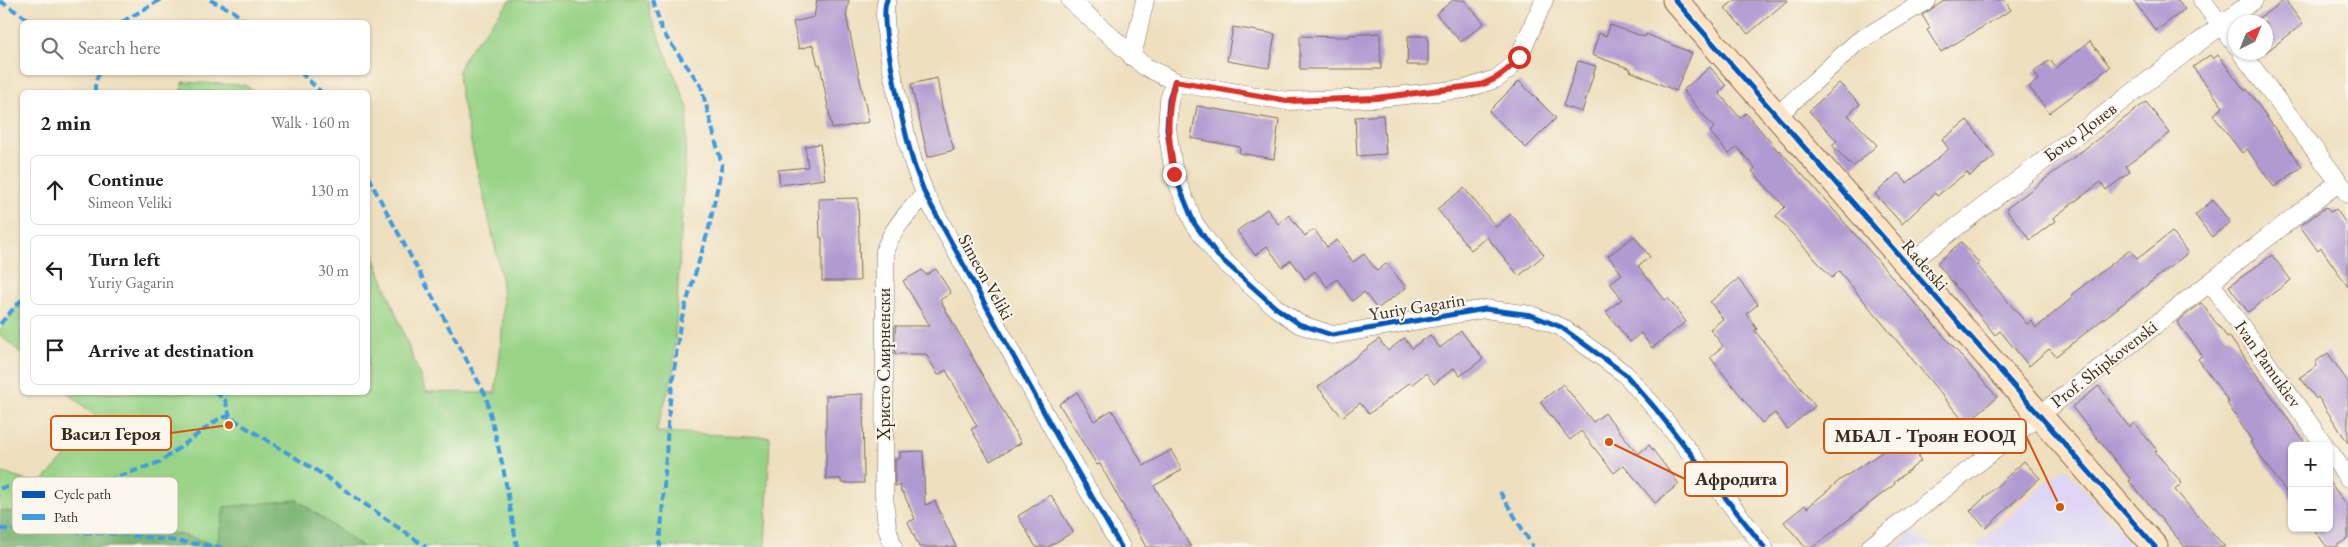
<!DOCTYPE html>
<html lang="en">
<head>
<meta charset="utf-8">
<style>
	:root { --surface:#fff; --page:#f2f2f2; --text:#202124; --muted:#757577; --line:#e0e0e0 }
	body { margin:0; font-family:"EB Garamond",serif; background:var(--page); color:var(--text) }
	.controls { position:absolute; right:15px; bottom:15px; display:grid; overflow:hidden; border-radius:8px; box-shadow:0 1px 4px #0004 }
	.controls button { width:45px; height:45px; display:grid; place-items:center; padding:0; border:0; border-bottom:1px solid var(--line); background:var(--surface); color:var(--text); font:25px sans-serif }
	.compass { position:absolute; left:2228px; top:15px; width:45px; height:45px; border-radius:50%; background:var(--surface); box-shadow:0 1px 4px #0004; rotate:43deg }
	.stop { position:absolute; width:15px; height:15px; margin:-11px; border:4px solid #d93025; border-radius:50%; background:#fff }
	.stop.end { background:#d93025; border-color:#fff; box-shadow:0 1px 5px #0008 }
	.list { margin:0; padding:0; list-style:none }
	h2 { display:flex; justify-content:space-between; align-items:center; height:65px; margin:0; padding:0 20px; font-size:21px }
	h2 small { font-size:16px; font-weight:400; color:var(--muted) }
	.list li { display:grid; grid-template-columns:32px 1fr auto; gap:15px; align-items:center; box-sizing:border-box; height:70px; margin:0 10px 10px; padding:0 10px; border:1px solid var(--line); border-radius:8px }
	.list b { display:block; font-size:19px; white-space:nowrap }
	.list p { margin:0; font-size:16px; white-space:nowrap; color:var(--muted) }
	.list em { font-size:16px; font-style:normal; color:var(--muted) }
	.icon { flex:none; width:28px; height:28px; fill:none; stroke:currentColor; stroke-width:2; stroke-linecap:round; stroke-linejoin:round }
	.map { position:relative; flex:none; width:2348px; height:547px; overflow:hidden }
	.search { position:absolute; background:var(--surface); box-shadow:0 1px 4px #0004; left:20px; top:20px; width:350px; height:55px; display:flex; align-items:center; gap:12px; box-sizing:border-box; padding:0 18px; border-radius:8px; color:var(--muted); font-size:19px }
	.panel { position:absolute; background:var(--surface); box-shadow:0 1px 4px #0004; left:20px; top:90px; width:350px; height:305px; border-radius:8px }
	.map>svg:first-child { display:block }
	.built { fill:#ddd5f6 }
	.green { fill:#98d386; stroke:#6a7e52 }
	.forest { fill:#7ab573; stroke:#5a7048 }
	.building { fill:#b09ad2 }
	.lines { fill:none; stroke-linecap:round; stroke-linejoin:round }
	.street-casing { stroke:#7a6956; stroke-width:19 }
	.secondary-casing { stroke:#7a6956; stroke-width:27 }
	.street { stroke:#fff; stroke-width:18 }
	.secondary { stroke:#ffe4c6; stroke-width:25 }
	.quiet { stroke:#3f9ce0; stroke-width:4; stroke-dasharray:8 4; stroke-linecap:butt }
	.cycleway-casing { stroke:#fbf7ec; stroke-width:8 }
	.cycleway { stroke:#0057b8; stroke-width:5 }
	.route { stroke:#d93025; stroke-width:6 }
	.labels { text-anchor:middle; stroke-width:4; stroke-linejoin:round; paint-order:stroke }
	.street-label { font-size:18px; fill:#3b2a1e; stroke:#fbf7ec }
	.key { fill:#fbf7ec; stroke:#c1baae; stroke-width:1 }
	.key-label { font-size:14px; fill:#3b2a1e }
	.leader { fill:none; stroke:#d7540e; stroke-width:2 }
	.callout-dot { fill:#d7540e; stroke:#fbf7ec; stroke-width:2 }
	.callout { fill:#fbf7ec; stroke:#d7540e; stroke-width:2 }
	.callout-label { font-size:19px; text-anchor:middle; font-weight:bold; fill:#3b2a1e }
</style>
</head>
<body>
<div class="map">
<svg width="2348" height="547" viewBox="0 0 2348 547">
	<rect width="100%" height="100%" fill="#fbf7ec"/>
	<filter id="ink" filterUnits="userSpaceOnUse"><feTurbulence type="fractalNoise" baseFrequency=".02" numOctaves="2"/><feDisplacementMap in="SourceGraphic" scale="10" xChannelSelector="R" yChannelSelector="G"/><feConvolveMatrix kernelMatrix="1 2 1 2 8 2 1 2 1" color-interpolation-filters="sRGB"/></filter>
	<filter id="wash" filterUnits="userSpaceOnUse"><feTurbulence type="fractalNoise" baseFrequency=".0096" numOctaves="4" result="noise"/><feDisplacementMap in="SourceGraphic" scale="20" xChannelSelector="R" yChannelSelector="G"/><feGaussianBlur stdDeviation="1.12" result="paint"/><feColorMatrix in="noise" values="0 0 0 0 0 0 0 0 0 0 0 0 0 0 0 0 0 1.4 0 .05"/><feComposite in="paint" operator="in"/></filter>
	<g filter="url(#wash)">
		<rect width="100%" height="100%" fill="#eedfbe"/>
		<path class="built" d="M2064,467L2134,547H1975Z
			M1914,530L1932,547H1895Z"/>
		<path class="green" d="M510,0H648L650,15L688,108L673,374L656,432L770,437L765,547H363L297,500L217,545L178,534L87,526L0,510V472L39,485L99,419L68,393L368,392V241L426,392L495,393C500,354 507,311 500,272C491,222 477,173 467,123C464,109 457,84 459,70C462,53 499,17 510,0Z
			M183,82L245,85L254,92H182Z
			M22,299V354L0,335V330Z"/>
		<path class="forest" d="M297,500L363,547H0V510L87,526L178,534L217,545L224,507Z"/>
		<g id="blocks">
			<path class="building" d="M817,0H849L846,15L869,122L832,129L820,64L818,65L813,45L799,49L793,22L814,17Z
				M1453,0H1464L1484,23L1461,42L1436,14Z
				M1735,0H1788L1748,34L1725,8Z
				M1946,0H2004L2011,10L1941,52L1927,30L1930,28L1922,15Z
				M2133,0H2178L2185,9L2156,31Z
				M2285,0L2303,24L2266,52V22H2253Z
				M1610,25L1645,37L1646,34L1692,53L1676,91L1630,71L1631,69L1592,55L1599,33L1606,36Z
				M1233,27L1275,34L1269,68L1227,61Z
				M1380,33L1381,69H1300V36L1349,37V35Z
				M1408,36H1428V65H1407Z
				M2090,41L2110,67L2049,113L2029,87L2039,79L2034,72L2050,60L2056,68Z
				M2210,55L2213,59L2218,55L2245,91L2247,89L2302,167L2274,187L2247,149L2242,153L2213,115L2223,107L2193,67Z
				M1578,61L1596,66L1582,112L1563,106Z
				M1710,67L1726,86L1719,93L1740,118L1746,113L1778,151L1779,150L1811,184L1997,397L1966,424L1839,271L1832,278L1776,216L1785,207L1752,171L1755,168L1737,147L1729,154L1710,132L1714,128L1683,90Z
				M937,78L942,107L954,150L928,157L911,84Z
				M1519,81L1556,118L1526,148L1489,111Z
				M1839,83L1860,104L1848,115L1877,145L1853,167L1832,145L1837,141L1809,111Z
				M2146,102L2170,133L2126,166L2130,172L2106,190L2101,182L2053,218L2055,221L2030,240L2006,209Z
				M1197,106L1279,120L1274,159L1239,153L1240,147L1191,138Z
				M1383,115L1386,154L1357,156L1355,117Z
				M1967,120L1995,156L1970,176L1967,172L1937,196L1935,193L1902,224L1875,194L1898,173L1907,183L1949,149L1942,140Z
				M820,144L825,179L780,185L778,170L808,167L805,146Z
				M1464,188L1496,227L1511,214L1544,255L1519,276L1487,237L1471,250L1437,209Z
				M858,198L860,281H822V238H820L819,199Z
				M2213,200L2230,222L2212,237L2195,215Z
				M2326,207L2330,212L2336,209L2348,226V287L2321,248L2318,251L2300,226Z
				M1267,209L1278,224L1289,215L1305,236L1314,229L1327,247L1337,240L1353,262L1364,254L1377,271L1387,263L1406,288L1377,309L1364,292L1352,301L1337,279L1327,287L1315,271L1305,279L1291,260L1282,267L1267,246L1255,255L1237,231Z
				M2172,232L2188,253L2056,356L2049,349L2029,366L2000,331L1995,335L1937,263L1961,242L1979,263L1977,265L2027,324L2031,321L2036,328L2073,297L2071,295L2130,250L2137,259Z
				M1634,236L1650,257L1638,266L1665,300L1668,298L1686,322L1652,348L1641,333L1630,342L1606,312L1622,299L1610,283L1622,274L1608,256Z
				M2272,255L2291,280L2248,312L2229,286Z
				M936,269L951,293L940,300L1021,443L990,461L971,429L977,426L946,370L938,375L926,354H895V326H930L903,281L922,270L926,275Z
				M1738,279L1758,304L1746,314L1757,329L1755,331L1815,406L1787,429L1775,413L1762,423L1710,357L1723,346L1710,329L1723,319L1710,302Z
				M2201,303L2227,337L2229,336L2305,443L2301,446H2292V500L2250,442L2252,441L2227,403L2229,402L2198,359L2202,355L2177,322Z
				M1461,331L1483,359L1460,376L1454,368L1434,384L1426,373L1411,385L1409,383L1369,414L1360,403L1342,417L1318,387L1379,339L1388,351L1404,338L1412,348L1430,335L1440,348Z
				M2328,353L2348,382V443L2318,397L2316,399L2300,377L2317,366L2315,362Z
				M1563,384L1593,422L1605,413L1638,454L1649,445L1679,484L1655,503L1624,465L1614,473L1581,431L1570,440L1540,402Z
				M2099,386L2129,427L2134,423L2157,450L2155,452L2182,483L2175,490L2225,547H2185L2129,481L2131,480L2072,407Z
				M1077,392L1094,421L1112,410L1144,466L1171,450L1182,470L1154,486L1191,547H1146L1100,464L1097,465L1059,404Z
				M863,394L864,483H841V479H826V396Z
				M1909,427L1927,450L1918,456L1921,461L1894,482L1895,484L1813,547H1805L1784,522L1805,505L1807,508L1840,480L1885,450L1883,447Z
				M923,451L925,505L935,501L956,547H919L908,522L915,519L903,492H901L900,485L895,486V459H900V452Z
				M2024,461L2040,478L1986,528L1970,511Z
				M2329,481L2348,506V538L2335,547H2327L2313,528H2329Z
				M1051,495L1073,532L1048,547H1036L1018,516Z"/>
		</g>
	</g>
	<g filter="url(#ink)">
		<use href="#blocks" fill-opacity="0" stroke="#7a6956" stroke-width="1"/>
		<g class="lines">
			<defs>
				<path id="street" d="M887,0C877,19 905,132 912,158C915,170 921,182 925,194L1058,438L1121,547
					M1070,0L1144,66L1178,83L1287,101L1376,98L1465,89L1496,79L1509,69L1519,57L1544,0
					M2202,0L2236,45
					M2241,52L2348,194
					M1132,57L1145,0
					M1175,81L1169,100L1167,129L1174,174L1194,223L1218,256L1275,307L1299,324L1332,335L1485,309L1531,315L1561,327L1625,374L1655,408L1764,547
					M1777,116L1856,43L1927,0
					M1907,265L2254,0
					M2210,282L2325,446
					M2329,451L2348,478
					M893,547L887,527L884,495L885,250C893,227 909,212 925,194
					M1870,547L2339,182"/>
				<path id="secondary" d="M1675,0L2155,547"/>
			</defs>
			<use href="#street" class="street-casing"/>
			<use href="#secondary" class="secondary-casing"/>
			<use href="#street" class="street"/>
			<use href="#secondary" class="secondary"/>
			<path class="quiet" d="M210,0L233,11L245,22
				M653,0L662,31L701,86L722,165L709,228L680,324L669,410L660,547
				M0,1L32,22
				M122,22L160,0
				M300,72L321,92
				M95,92V84L99,72
				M368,177L486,396L503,467L517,547
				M0,324L22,299
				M215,392L225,400L230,416
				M0,488L111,479L160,462L220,418L230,416L242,425L322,474L426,547
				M1500,492L1533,547
				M0,529L121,534L221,547"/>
			<defs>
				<path id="cycleway" d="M887,0C877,19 905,132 912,158C915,170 921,182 925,194L1058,438L1121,547
					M1675,0L2155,547
					M1175,81L1169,100L1167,129L1174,174L1194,223L1218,256L1275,307L1299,324L1332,335L1485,309L1531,315L1561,327L1625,374L1655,408L1764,547"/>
			</defs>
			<use href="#cycleway" class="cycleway-casing"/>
			<use href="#cycleway" class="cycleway"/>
		</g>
	</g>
	<g class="lines" filter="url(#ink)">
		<path class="route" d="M1174,174C1168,137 1165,117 1175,81L1287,101L1376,98L1480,85C1498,79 1508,71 1519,57"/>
	</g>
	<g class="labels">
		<g class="street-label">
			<text transform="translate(2080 132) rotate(-37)" y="6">Бочо Донев</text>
			<text transform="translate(1925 265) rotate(49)" y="6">Radetski</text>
			<text transform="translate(986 277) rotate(61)" y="6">Simeon Veliki</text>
			<text transform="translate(1417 307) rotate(-9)" y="6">Yuriy Gagarin</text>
			<text transform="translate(884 364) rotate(-90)" y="6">Христо Смирненски</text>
			<text transform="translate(2104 364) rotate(-38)" y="6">Prof. Shipkovenski</text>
			<text transform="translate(2268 364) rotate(55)" y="6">Ivan Pamukìev</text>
		</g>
	</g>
	<rect x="12" y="477" width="166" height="57" rx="8" class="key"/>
	<rect x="22" y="491" width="23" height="7" fill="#0057b8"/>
	<rect x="22" y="514" width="23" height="6" fill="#3f9ce0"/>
	<g class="key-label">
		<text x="54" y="499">Cycle path</text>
		<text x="54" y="522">Path</text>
	</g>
	<path class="leader" d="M229 425L171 433M2060 507L2026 436M1609 442L1685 479"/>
	<g class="callout-dot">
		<circle cx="229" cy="425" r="5"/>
		<circle cx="2060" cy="507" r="5"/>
		<circle cx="1609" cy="442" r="5"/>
	</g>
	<g class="callout">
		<rect x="51" y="416" width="120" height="34" rx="5"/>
		<rect x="1824" y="419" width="202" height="34" rx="5"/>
		<rect x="1685" y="462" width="102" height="34" rx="5"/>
	</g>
	<g class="callout-label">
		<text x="111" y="440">Васил Героя</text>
		<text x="1925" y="442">МБАЛ - Троян ЕООД</text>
		<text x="1736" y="485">Афродита</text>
	</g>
</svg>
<div class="controls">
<button>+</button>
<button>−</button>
</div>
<svg class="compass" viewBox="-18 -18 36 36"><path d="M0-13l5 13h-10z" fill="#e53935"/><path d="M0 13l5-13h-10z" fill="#757577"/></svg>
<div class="stop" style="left:1519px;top:57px"></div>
<div class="stop end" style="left:1174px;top:174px"></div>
<div class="search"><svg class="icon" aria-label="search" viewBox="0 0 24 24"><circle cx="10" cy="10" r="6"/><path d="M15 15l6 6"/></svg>Search here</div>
<section class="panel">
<h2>2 min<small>Walk · 160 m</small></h2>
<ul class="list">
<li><svg class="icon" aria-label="ahead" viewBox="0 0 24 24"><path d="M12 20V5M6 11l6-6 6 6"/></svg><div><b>Continue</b><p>Simeon Veliki</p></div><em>130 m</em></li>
<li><svg class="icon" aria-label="left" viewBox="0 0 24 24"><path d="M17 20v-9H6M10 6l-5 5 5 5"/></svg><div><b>Turn left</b><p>Yuriy Gagarin</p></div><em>30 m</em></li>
<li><svg class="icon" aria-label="arrive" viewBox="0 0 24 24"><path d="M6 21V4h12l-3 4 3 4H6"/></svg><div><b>Arrive at destination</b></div></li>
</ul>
</section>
</div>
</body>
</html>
